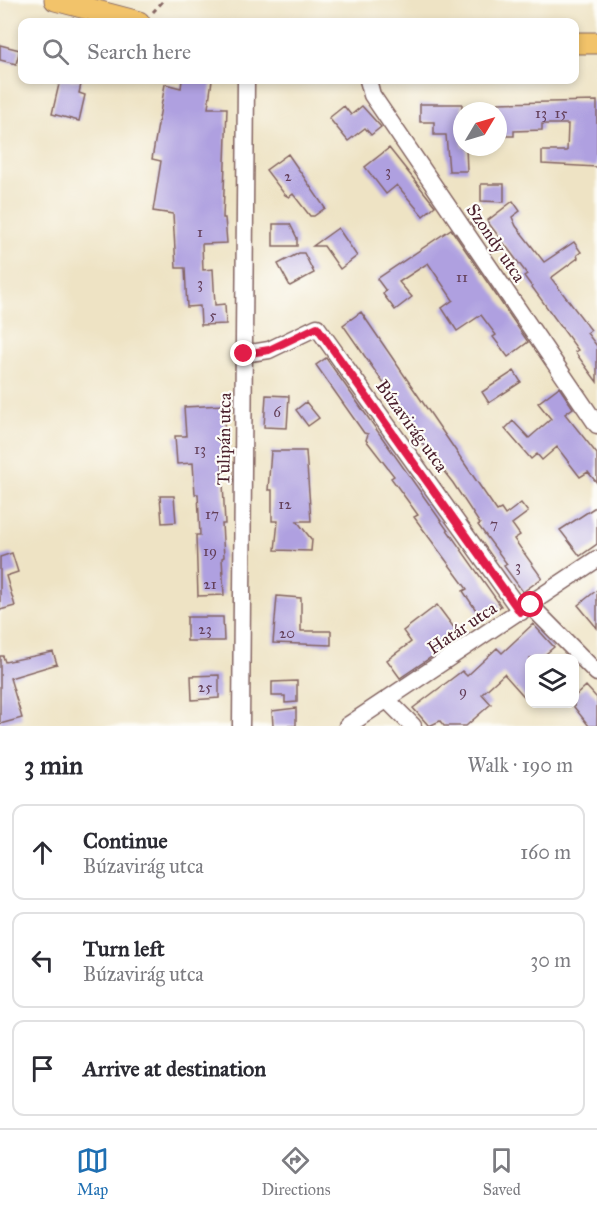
<!DOCTYPE html>
<html lang="en">
<head>
<meta charset="utf-8">
<style>
	:root { --surface:#fff; --page:#f2f2f3; --text:#2b2b33; --muted:#7c7c81; --line:#e1e1e2; --accent:#1f6fb2 }
	body { margin:0; font-family:"IM FELL Great Primer",serif; background:var(--page); color:var(--text) }
	.controls { position:absolute; right:18px; bottom:18px; display:grid; overflow:hidden; border-radius:12px; box-shadow:0 3px 9px #0003 }
	.controls button { width:54px; height:54px; display:grid; place-items:center; padding:0; border:0; border-bottom:2px solid var(--line); background:var(--surface); color:var(--text); font:30px sans-serif }
	.compass { position:absolute; left:453px; top:102px; width:54px; height:54px; border-radius:50%; background:var(--surface); box-shadow:0 3px 9px #0003; rotate:52deg }
	.stop { position:absolute; width:18px; height:18px; margin:-14px; border:4px solid #e11d48; border-radius:50%; background:#fff }
	.stop.end { background:#e11d48; border-color:#fff; box-shadow:0 2px 6px #0008 }
	.list { margin:0; padding:0; list-style:none }
	h2 { display:flex; justify-content:space-between; align-items:center; height:78px; margin:0; padding:0 24px; font-size:26px }
	h2 small { font-size:20px; font-weight:400; color:var(--muted) }
	.list li { display:grid; grid-template-columns:39px 1fr auto; gap:18px; align-items:center; box-sizing:border-box; height:96px; margin:0 12px 12px; padding:0 12px; border:2px solid var(--line); border-radius:12px }
	.list b { display:block; font-size:22px; white-space:nowrap }
	.list p { margin:0; font-size:20px; white-space:nowrap; color:var(--muted) }
	.list em { font-size:20px; font-style:normal; color:var(--muted) }
	.icon { flex:none; width:33px; height:33px; fill:none; stroke:currentColor; stroke-width:2; stroke-linecap:round; stroke-linejoin:round }
	.map { position:relative; flex:none; width:597px; height:726px; overflow:hidden }
	.search { position:absolute; background:var(--surface); box-shadow:0 3px 9px #0003; left:18px; right:18px; top:18px; height:66px; display:flex; align-items:center; gap:15px; box-sizing:border-box; padding:0 21px; border-radius:12px; color:var(--muted); font-size:22px }
	.sheet { height:402px; background:var(--surface) }
	nav { display:flex; justify-content:space-around; align-items:center; box-sizing:border-box; height:84px; border-top:2px solid var(--line); background:var(--surface); font-size:16px; color:var(--muted) }
	nav a { display:grid; justify-items:center; gap:3px }
	nav .on { color:var(--accent) }
	.map>svg:first-child { display:block }
	.building { fill:#afa0e0 }
	.lines { fill:none; stroke-linecap:round; stroke-linejoin:round }
	.minor-casing { stroke:#836461; stroke-width:19 }
	.major-casing { stroke:#836461; stroke-width:23 }
	.path { stroke:#836461; stroke-width:3; stroke-dasharray:4.5 4.5; stroke-linecap:butt }
	.minor { stroke:#fff; stroke-width:16 }
	.major { stroke:#f2c36a; stroke-width:21 }
	.route { stroke:#e11d48; stroke-width:8 }
	.labels { text-anchor:middle; stroke-width:4.5; stroke-linejoin:round; paint-order:stroke }
	.number-label { font-size:15px; fill:#633f58 }
	.street-label { font-size:18px; fill:#4a1f2b; stroke:#fdfcf7 }
</style>
</head>
<body>
<div class="map">
<svg width="597" height="726" viewBox="0 0 597 726">
	<rect width="100%" height="100%" fill="#fdfcf7"/>
	<filter id="ink" filterUnits="userSpaceOnUse"><feTurbulence type="fractalNoise" baseFrequency=".0167" numOctaves="2"/><feDisplacementMap in="SourceGraphic" scale="12" xChannelSelector="R" yChannelSelector="G"/><feConvolveMatrix kernelMatrix="1 2 1 2 8 2 1 2 1" color-interpolation-filters="sRGB"/></filter>
	<filter id="wash" filterUnits="userSpaceOnUse"><feTurbulence type="fractalNoise" baseFrequency=".008" numOctaves="4" result="noise"/><feDisplacementMap in="SourceGraphic" scale="24" xChannelSelector="R" yChannelSelector="G"/><feGaussianBlur stdDeviation="1.35" result="paint"/><feColorMatrix in="noise" values="0 0 0 0 0 0 0 0 0 0 0 0 0 0 0 0 0 1.4 0 .05"/><feComposite in="paint" operator="in"/></filter>
	<g filter="url(#wash)">
		<rect width="100%" height="100%" fill="#eee3c4"/>
		<g id="blocks">
			<path class="building" d="M0,45L20,50L16,64L0,60Z
				M60,80H82L79,93L85,95L79,121L52,114Z
				M182,80H212L208,108H227L223,218H225L227,243L202,244L203,270L213,269L215,305L225,304L226,324L201,325L200,306L187,307L185,268H176L173,214L153,211L161,161L152,159L165,84L181,88Z
				M597,101V167L542,164V151H567L568,124H542V130L514,131V136H499L498,103Z
				M420,104H462V147H466L467,171H449L446,135H434V122H420Z
				M344,106L351,115L362,106L381,127L371,135L365,128L348,141L329,118Z
				M389,148L435,206L423,216L397,185L386,194L365,167Z
				M288,154L325,208L314,216H310L293,194L289,197L285,195L266,170Z
				M481,184H504V202L481,201Z
				M513,201L520,211L512,217L516,226L544,262L574,242L581,252L577,255L578,258L551,278L591,330L587,333L597,346V382L575,352L578,350L524,276L527,274L487,221Z
				M273,224H290L297,238V246H273Z
				M338,228L357,256L340,269L324,246H313Z
				M451,229L528,342L508,357L493,337L496,335L481,315L457,331L442,308L453,300L428,263L399,282L412,297L395,310L383,294L386,291L377,279Z
				M299,253H304L314,273L290,286L278,264Z
				M361,312L497,511L501,509L505,515L521,503L528,512L512,524L520,535L514,539L542,578L523,592L504,566L507,564L478,525L480,524L453,483L421,442L423,440L343,325Z
				M326,358L501,606L482,619L463,591L467,589L414,517L418,515L391,478L394,476L366,440L368,434L364,433L316,365Z
				M514,371L521,382L489,403L482,392Z
				M559,387L573,408L565,414L597,454V483L588,472L580,477L557,447L542,460L537,454L531,459L505,429L513,421L529,438L551,419L538,403Z
				M266,395L289,396L287,428L264,427Z
				M306,402L319,418L308,426L296,410Z
				M224,405L225,461L222,462L225,524H222L224,557L222,558L224,595L198,596L196,535H200L198,494H195L193,463L177,464L175,436H186L184,407Z
				M271,451H306L311,521H297L312,540L311,551L275,550L278,521H272V490H268Z
				M160,496H174L176,522L162,523Z
				M597,506V544L580,556L560,530Z
				M12,553L18,572L6,576L15,606L0,610V557Z
				M597,590V628L578,605Z
				M277,596L301,598V631H331V645L273,643Z
				M437,605L461,637L400,678L387,660L411,642L403,631Z
				M187,617H223L224,641H187Z
				M533,624L554,647L541,658H530V703L504,674L482,694L491,704L466,726H444L440,721L429,726L413,708L462,671L467,676L497,648L502,653Z
				M53,652L57,664L10,678L22,718L0,724V656H3L5,662Z
				M219,675V698L192,700L191,676Z
				M297,681V702L285,703V696H272V682Z
				M586,686L597,698V726H589L574,707V697Z
				M296,708V726H273L272,711Z"/>
		</g>
	</g>
	<g filter="url(#ink)">
		<use href="#blocks" fill-opacity="0" stroke="#836461" stroke-width="1.5"/>
		<g class="lines">
			<defs>
				<path id="minor" d="M368,80L372,95L597,425
					M244,354L269,350L317,327L521,612
					M530,605L597,673
					M388,701L413,726
					M241,726L246,80
					M347,726L597,559"/>
				<path id="major" d="M55,0L139,22
					M574,43H597"/>
			</defs>
			<use href="#minor" class="minor-casing"/>
			<use href="#major" class="major-casing"/>
			<path class="path" d="M153,12L164,0"/>
			<use href="#minor" class="minor"/>
			<use href="#major" class="major"/>
		</g>
	</g>
	<g class="lines" filter="url(#ink)">
		<path class="route" d="M244,354L269,350L317,327L520,612L531,605"/>
	</g>
	<g class="labels">
		<g class="number-label">
			<text x="541" y="118">13</text>
			<text x="561" y="118">15</text>
			<text x="388" y="176">3</text>
			<text x="288" y="181">2</text>
			<text x="200" y="237">1</text>
			<text x="462" y="282">11</text>
			<text x="200" y="288">3</text>
			<text x="213" y="320">5</text>
			<text x="277" y="417">6</text>
			<text x="200" y="454">13</text>
			<text x="285" y="509">12</text>
			<text x="212" y="519">17</text>
			<text x="494" y="529">7</text>
			<text x="210" y="556">19</text>
			<text x="518" y="571">3</text>
			<text x="210" y="589">21</text>
			<text x="205" y="634">23</text>
			<text x="287" y="638">20</text>
			<text x="205" y="692">25</text>
			<text x="463" y="696">9</text>
		</g>
		<g class="street-label">
			<text transform="translate(496 243) rotate(56)" y="6">Szondy utca</text>
			<text transform="translate(412 426) rotate(54)" y="6">Búzavirág utca</text>
			<text transform="translate(224 439) rotate(-89)" y="6">Tulipán utca</text>
			<text transform="translate(462 628) rotate(-34)" y="6">Határ utca</text>
		</g>
	</g>
</svg>
<div class="controls">
<button><svg class="icon" aria-label="layers" viewBox="0 0 24 24"><path d="M12 4l9 5-9 5-9-5zM3 14l9 5 9-5"/></svg></button>
</div>
<svg class="compass" viewBox="-18 -18 36 36"><path d="M0-13l5 13h-10z" fill="#e53935"/><path d="M0 13l5-13h-10z" fill="#7c7c81"/></svg>
<div class="stop" style="left:531px;top:605px"></div>
<div class="stop end" style="left:244px;top:354px"></div>
<div class="search"><svg class="icon" aria-label="search" viewBox="0 0 24 24"><circle cx="10" cy="10" r="6"/><path d="M15 15l6 6"/></svg>Search here</div>
</div>
<section class="sheet">
<h2>3 min<small>Walk · 190 m</small></h2>
<ul class="list">
<li><svg class="icon" aria-label="ahead" viewBox="0 0 24 24"><path d="M12 20V5M6 11l6-6 6 6"/></svg><div><b>Continue</b><p>Búzavirág utca</p></div><em>160 m</em></li>
<li><svg class="icon" aria-label="left" viewBox="0 0 24 24"><path d="M17 20v-9H6M10 6l-5 5 5 5"/></svg><div><b>Turn left</b><p>Búzavirág utca</p></div><em>30 m</em></li>
<li><svg class="icon" aria-label="arrive" viewBox="0 0 24 24"><path d="M6 21V4h12l-3 4 3 4H6"/></svg><div><b>Arrive at destination</b></div></li>
</ul>
</section>
<nav>
<a class="on"><svg class="icon" aria-label="map" viewBox="0 0 24 24"><path d="M3 6l6-2 6 2 6-2v14l-6 2-6-2-6 2zM9 4v14M15 6v14"/></svg>Map</a>
<a><svg class="icon" aria-label="directions" viewBox="0 0 24 24"><path d="M12 3l9 9-9 9-9-9zM9 14v-3h6M13 9l2 2-2 2"/></svg>Directions</a>
<a><svg class="icon" aria-label="saved" viewBox="0 0 24 24"><path d="M7 4h10v16l-5-4-5 4z"/></svg>Saved</a>
</nav>
</body>
</html>
